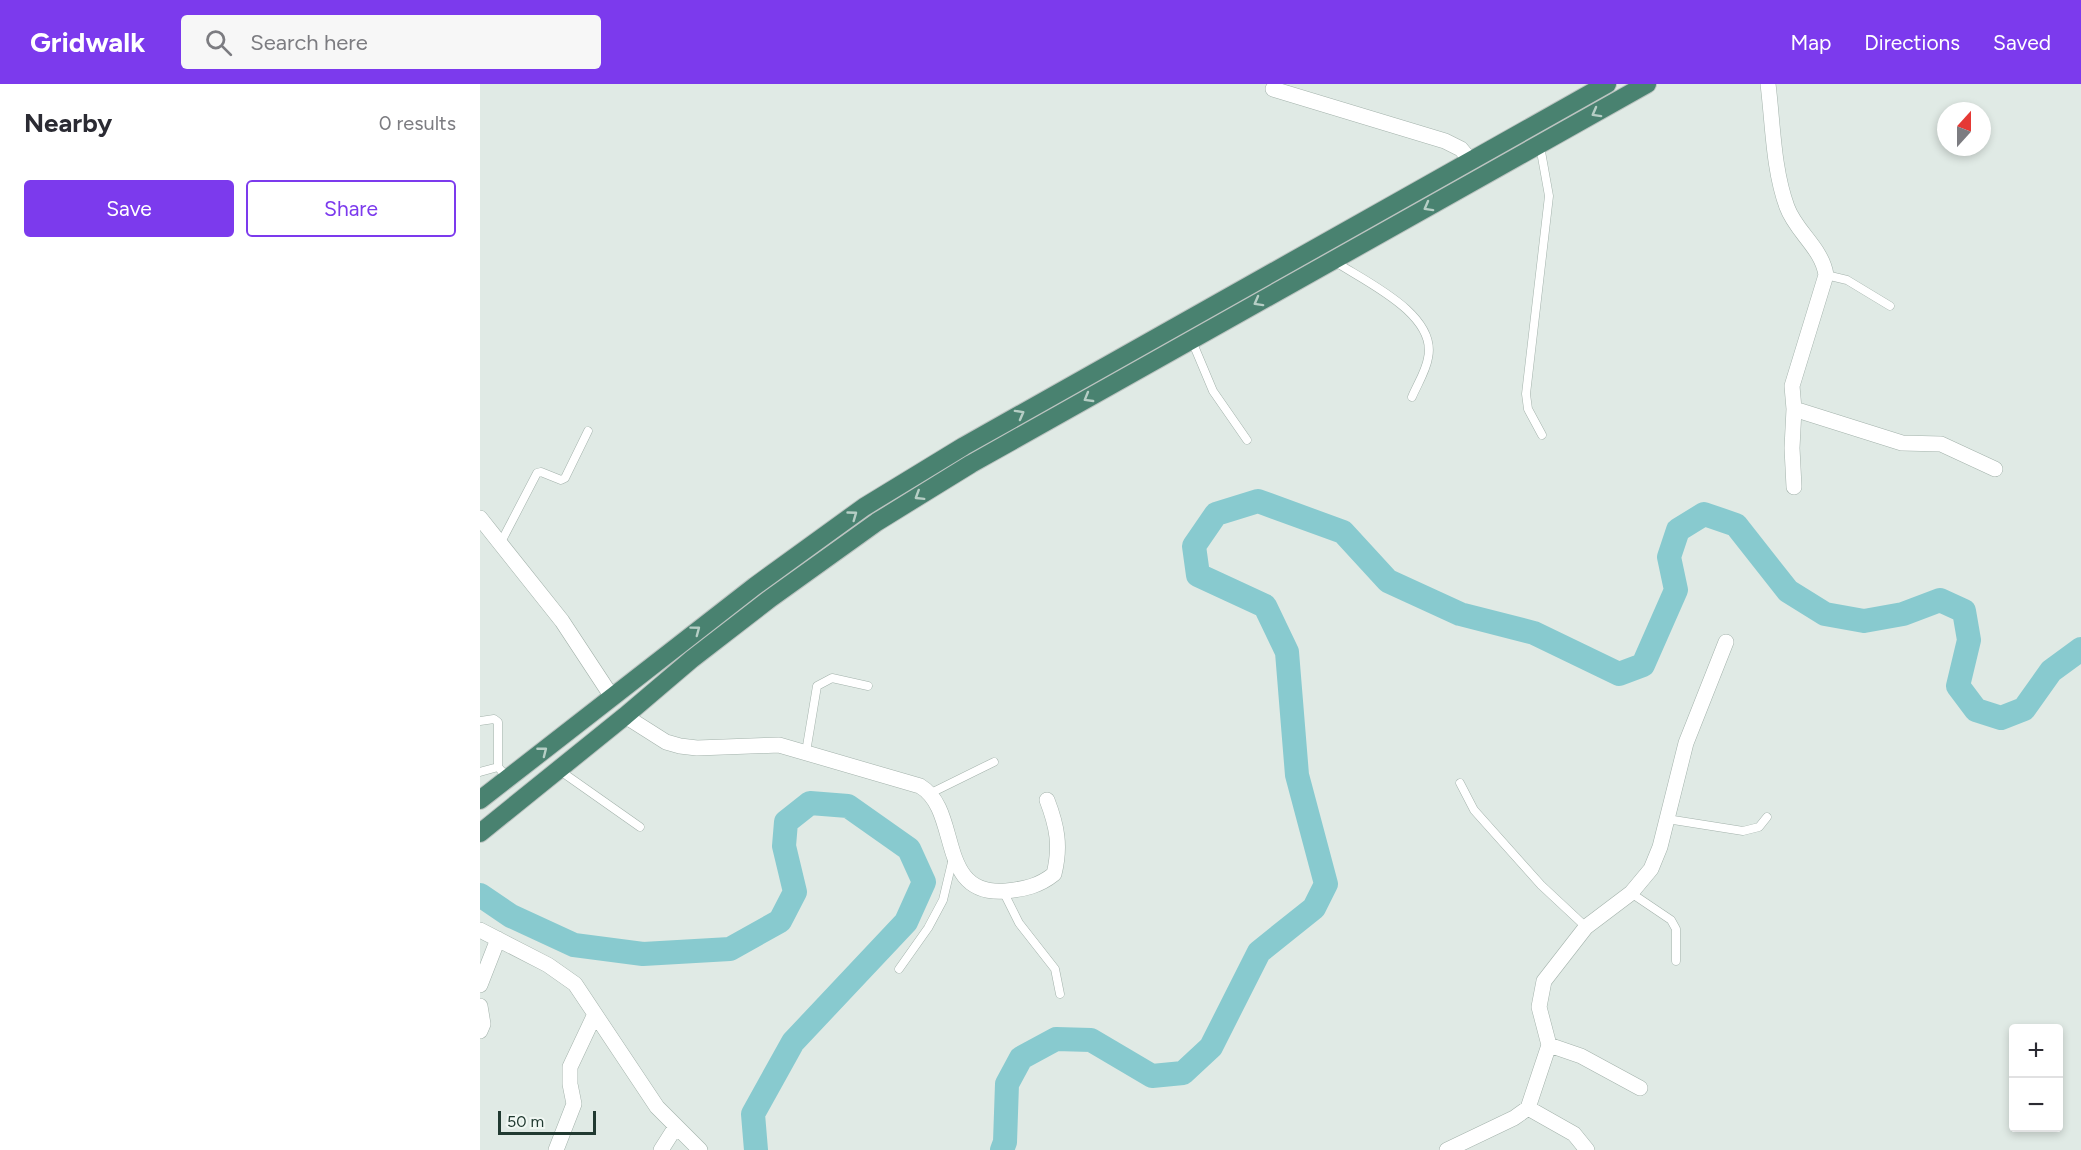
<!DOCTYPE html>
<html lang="en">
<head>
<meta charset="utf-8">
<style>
	:root { --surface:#fff; --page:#f7f7f7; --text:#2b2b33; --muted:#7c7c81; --line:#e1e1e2; --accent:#7c3aed }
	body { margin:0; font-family:Figtree,sans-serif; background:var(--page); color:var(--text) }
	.controls { position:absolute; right:18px; bottom:18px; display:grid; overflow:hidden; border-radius:6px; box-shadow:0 3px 9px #0003 }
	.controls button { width:54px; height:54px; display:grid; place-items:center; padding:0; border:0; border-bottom:2px solid var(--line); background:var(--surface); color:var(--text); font:30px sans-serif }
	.compass { position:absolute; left:1457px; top:18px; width:54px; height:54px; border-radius:50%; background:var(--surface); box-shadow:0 3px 9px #0003; rotate:21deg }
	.scale { position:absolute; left:18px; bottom:15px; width:98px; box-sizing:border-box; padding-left:6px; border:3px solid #213a31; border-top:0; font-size:16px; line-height:21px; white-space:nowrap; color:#213a31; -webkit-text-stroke:4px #f0f7f3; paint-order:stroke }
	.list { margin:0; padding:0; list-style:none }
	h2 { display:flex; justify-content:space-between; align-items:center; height:78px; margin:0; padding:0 24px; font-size:26px }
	h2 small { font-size:20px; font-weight:400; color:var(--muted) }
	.actions { display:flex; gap:12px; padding:18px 24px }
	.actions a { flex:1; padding:14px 0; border:2px solid var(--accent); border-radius:6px; text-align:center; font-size:21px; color:var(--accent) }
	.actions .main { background:var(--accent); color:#fff }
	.icon { flex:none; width:33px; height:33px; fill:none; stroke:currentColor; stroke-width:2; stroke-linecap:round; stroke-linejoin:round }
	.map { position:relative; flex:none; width:1601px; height:1066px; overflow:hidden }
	header { display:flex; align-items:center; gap:36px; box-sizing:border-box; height:84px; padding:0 30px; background:var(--accent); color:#fff }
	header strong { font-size:28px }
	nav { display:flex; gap:33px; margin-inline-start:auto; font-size:21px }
	.search { width:420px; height:54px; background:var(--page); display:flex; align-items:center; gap:15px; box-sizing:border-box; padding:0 21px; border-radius:6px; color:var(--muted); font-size:22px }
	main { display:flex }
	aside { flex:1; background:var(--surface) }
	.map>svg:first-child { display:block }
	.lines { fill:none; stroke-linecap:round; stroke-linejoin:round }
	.river { stroke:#88cacf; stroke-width:24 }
	.service-casing { stroke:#a3b2ab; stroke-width:9 }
	.minor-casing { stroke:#a3b2ab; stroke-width:16 }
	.trunk-casing { stroke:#bcc4c1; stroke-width:20 }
	.service { stroke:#fff; stroke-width:8 }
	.minor { stroke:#fff; stroke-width:15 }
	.trunk { stroke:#498270; stroke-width:18 }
	.oneway { stroke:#b6cec5 }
</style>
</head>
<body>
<header>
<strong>Gridwalk</strong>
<div class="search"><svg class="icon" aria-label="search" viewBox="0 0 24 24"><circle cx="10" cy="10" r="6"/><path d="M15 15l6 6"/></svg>Search here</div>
<nav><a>Map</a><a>Directions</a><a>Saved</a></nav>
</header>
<main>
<aside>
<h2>Nearby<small>0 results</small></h2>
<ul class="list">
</ul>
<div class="actions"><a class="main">Save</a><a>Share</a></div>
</aside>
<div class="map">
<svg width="1601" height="1066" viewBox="0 0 1601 1066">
	<rect width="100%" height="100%" fill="#e0eae5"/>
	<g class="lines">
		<path class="river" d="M0,811L31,832L94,861L163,870L250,865L300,837L315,808L304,762L306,738L330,719L368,722L429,765L444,798L426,838L313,958L273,1030L276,1066
			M522,1066L525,1058L527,1000L541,974L576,955L611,956L672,992L703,989L731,963L779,868L834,824L846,800L817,691L807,568L785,522L718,491L714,462L736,430L778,417L863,448L908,497L980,530L1054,549L1139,590L1163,581L1196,506L1189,473L1198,446L1224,430L1256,441L1308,507L1345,530L1384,537L1423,530L1460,516L1484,527L1489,556L1478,602L1496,626L1521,634L1544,625L1571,587L1601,565"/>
		<defs>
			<path id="service" d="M1060,62L1069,112L1046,310L1048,325L1062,351
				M854,177C884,197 958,230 948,274C946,287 937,301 932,313
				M1346,191L1367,196L1410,222
				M712,257L733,307L767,356
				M20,460L57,389L61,388L81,396L85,394L108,347
				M0,637L14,635L18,638V683
				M326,668L337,602L352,594L388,602
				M79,686L160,743
				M0,688L18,683L28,694
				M980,699L994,726L1061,801L1106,843
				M451,709L514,678
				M1187,735L1263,747L1279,743L1287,733
				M523,807L539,839L575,885L580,910
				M1151,809L1191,836L1196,845V877
				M419,885L448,844L463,816L473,774"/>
			<path id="minor" d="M1288,0C1293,40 1293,85 1307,123C1316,148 1342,164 1346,191L1312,302L1314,325L1312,364L1314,403
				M793,5L965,57L981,65L990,76
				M1314,325L1422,359L1461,360L1515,385
				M0,434L82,537L132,613
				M145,632L186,658L200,662L217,664L299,661L440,702C482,727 455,813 526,807C545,805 559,802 574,790C581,762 577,742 567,716
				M0,846L68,881L95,900L177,1023L220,1066
				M0,901L18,855
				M0,922L3,940L0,947
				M1069,961L1101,972L1160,1004
				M1048,1024L1094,1050L1107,1066
				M76,1066L94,1020L90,1000V983L115,930
				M181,1066L195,1044
				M967,1066L1034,1034L1048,1024L1069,961L1059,923L1064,897L1106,843L1151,809L1171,785L1180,763L1206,659L1246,558"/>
			<path id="trunk" d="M0,716L275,502L384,423L484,362L1127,0
				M0,749L145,632L212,575L291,514L397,438L491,380L1167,0"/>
		</defs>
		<use href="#service" class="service-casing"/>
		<use href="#minor" class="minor-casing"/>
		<use href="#trunk" class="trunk-casing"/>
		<use href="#service" class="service"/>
		<use href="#minor" class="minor"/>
		<use href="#trunk" class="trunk"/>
	</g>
	<defs><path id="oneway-chevron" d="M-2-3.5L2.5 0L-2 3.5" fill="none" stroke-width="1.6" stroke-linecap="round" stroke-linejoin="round" transform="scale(1.5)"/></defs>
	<g class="oneway">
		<use href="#oneway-chevron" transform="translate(1116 29) rotate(151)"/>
		<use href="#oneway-chevron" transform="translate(948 123) rotate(151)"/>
		<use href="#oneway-chevron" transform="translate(778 218) rotate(151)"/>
		<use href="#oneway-chevron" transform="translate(608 314) rotate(150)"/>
		<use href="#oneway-chevron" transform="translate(540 330) rotate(-29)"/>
		<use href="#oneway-chevron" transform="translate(439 412) rotate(148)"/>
		<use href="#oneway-chevron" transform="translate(373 431) rotate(-36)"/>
		<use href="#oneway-chevron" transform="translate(216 546) rotate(-37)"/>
		<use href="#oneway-chevron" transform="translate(63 667) rotate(-38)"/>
	</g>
</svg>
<div class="controls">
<button>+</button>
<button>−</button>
</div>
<svg class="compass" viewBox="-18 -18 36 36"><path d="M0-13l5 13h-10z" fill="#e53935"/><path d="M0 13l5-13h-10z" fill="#7c7c81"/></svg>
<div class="scale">50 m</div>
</div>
</main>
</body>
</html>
